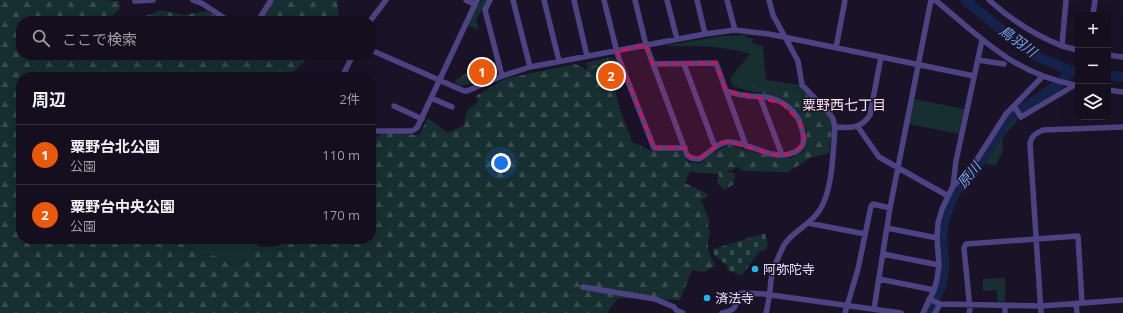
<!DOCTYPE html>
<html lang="ja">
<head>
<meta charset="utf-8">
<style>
	:root { --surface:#140e1e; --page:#1d1727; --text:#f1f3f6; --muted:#9d9ca4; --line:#332e3c; --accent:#ea580c }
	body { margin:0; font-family:"Open Sans","Noto Sans JP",sans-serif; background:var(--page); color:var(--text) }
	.controls { position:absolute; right:12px; top:12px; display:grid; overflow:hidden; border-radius:8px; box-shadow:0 4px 16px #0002 }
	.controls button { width:36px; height:36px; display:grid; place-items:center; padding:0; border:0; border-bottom:1px solid var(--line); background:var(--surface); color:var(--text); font:20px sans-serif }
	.you { position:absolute; left:501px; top:163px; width:14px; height:14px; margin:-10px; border:3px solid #fff; border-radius:50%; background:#1a73e8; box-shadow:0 0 0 6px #1a73e833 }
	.badge { display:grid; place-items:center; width:26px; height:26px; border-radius:50%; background:var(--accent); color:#fff; font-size:13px; font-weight:700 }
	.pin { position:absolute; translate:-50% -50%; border:2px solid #fff; box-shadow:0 1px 4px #0006 }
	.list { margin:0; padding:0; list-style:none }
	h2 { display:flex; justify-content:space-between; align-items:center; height:52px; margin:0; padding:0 16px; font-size:17px }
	h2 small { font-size:13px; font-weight:400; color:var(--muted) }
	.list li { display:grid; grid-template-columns:26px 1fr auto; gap:12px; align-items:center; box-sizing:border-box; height:60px; padding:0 16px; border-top:1px solid var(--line) }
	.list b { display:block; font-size:15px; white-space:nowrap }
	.list p { margin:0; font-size:13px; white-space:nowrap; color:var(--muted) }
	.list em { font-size:13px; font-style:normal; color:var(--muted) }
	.icon { flex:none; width:22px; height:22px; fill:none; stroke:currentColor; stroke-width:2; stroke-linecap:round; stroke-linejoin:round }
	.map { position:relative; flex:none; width:1123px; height:313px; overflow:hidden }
	.search { position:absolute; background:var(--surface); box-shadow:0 4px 16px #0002; left:16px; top:16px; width:360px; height:44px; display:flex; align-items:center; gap:10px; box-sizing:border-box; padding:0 14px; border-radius:16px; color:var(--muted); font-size:15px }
	.panel { position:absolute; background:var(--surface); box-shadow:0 4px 16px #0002; left:16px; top:72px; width:360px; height:172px; border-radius:16px }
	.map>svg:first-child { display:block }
	.grass { fill:#172f31 }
	.forest { fill:url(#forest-firs) }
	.cemetery { fill:url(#cemetery-stones) }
	.park { fill:url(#park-crowns) }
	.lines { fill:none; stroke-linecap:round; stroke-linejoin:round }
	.river { stroke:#15234a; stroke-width:10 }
	.minor { stroke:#4e4382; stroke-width:5.5 }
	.marked { fill:#c2185b; fill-opacity:0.2; stroke:#c2185b; stroke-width:3; stroke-dasharray:8 5; stroke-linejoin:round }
	.poi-dot { fill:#1fb8e7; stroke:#1a1328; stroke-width:1.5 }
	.labels { text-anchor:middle; stroke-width:3; stroke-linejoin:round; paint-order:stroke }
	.poi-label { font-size:13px; fill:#e5defb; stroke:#1a1328; text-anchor:start }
	.water-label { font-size:14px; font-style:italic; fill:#77a8f0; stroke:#1a1328 }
	.neighbourhood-label { font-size:14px; fill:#fce0ee; stroke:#1a1328 }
</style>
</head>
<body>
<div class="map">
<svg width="1123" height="313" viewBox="0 0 1123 313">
	<defs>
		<pattern id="forest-firs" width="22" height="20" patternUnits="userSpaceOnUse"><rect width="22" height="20" fill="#172f31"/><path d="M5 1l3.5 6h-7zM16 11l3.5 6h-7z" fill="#394d50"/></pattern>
		<pattern id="cemetery-stones" width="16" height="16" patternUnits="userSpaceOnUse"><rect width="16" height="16" fill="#172f31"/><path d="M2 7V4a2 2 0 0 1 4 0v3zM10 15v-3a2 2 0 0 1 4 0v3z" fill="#394d50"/></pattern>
		<pattern id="park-crowns" width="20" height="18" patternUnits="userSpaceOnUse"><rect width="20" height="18" fill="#172f31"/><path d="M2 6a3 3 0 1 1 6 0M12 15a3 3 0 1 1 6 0" fill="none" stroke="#394d50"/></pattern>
	</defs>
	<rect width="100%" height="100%" fill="#1a1328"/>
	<path class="grass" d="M482,0H488L476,20L479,30L467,25L475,9Z
		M747,35L746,38H753L752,43L763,46L766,80L800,85L802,90L753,86L748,91L733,86L730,78L750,54C722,45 696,46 667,46V45L723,36Z
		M914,99L964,109L959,134L909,124Z
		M1014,116L1018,120L1002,138L1003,151L995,166L984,163L1006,127Z
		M176,239H263V240L236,267L213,255L203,256Z
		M1005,278V302H998L996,290L983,291V279Z"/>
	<path class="forest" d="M0,0H106L109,1H119L120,8L113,15L116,21H21V55H312L293,72L274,75L247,72L244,77H21V239H176L203,256L213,255L236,267L257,246C267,248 281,248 288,239H371V140L383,133L419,135L428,118L448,133L464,125L467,111L478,102L476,96L504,79L575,64L614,83L619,107L632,142L652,151H681L688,162L701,163L710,155L728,145L768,156L791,158L804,151L807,132L798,111L783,99L765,94L748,91L753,86L802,90L827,115L833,126L829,153L810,158L788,172L743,171L738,167L725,172L735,173L734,184L724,190L717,183L719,174L690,172L685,183L709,195L701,200L709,219L708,227L710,232L708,240V250L715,266L704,272L692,270L680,300L618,298L607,313H0Z
		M274,0H337L339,20L338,21H260Z
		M161,10L184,15L207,11L223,21H133Z"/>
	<path class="cemetery" d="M765,233L768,245L765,250L760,251L742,275L727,270L728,266L714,255L713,249Z"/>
	<path class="park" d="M611,57L616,60L625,84L622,85L617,82L614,83L588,70L586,63Z
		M485,62H496L498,70C490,79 472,84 459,86L455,81L481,63Z"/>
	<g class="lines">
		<path class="river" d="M965,0L1008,35L1036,56L1071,71L1076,72
			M1108,75L1123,77
			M929,313L942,284L944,267L942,234L944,221L950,204L955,193L973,173L1008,118L1057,86L1071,71"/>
		<path class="minor" d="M193,0L203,4L229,21
			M466,0L474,4
			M490,0L485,10L502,76
			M513,0L530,67
			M544,0L559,61
			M574,0L587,56
			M604,0L618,56L654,148H685
			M635,0L646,45L687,155L691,158L699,159C709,154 716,143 727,142C751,141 771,163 795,152C807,146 804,136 801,126C797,110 781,99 765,97C758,96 751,97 744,95C738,95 732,92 726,91
			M667,0L677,39
			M697,0L705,34
			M727,0L735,30
			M935,0C982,38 1012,73 1075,85
			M989,0C1011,20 1035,35 1062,46
			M1066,0L1062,46L1078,50
			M135,1L153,0
			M1093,15L1095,0
			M258,21L271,0
			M370,21L386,0
			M836,48L845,0
			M371,50L464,91H467L502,76L530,67L705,34L735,30L769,34L974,76
			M1108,55L1123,57
			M978,60L1004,64
			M653,64L716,63L746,146
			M684,64L715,147
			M342,77L353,55
			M1108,90L1123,92
			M760,97L782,155
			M431,98L452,107
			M394,106L422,119
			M1014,106L1021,117L1075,85
			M835,127C850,128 861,129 870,115L881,57
			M858,127L879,157L948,196
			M371,132L376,131H412L417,128L477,0
			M953,186L969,172L1006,114L1042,77
			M808,223L865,234
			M887,228L937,238
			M883,254L939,265
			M879,279L934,290
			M583,287L655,299L674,307L676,310L683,313
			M929,299L940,304L1041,306L1123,300
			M1076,303L1077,313
			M1005,306V313
			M874,309L890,208
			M722,313C736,310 735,308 739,294L744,293L764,294L901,313
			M766,313C769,302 770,291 771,280C773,268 779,255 784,245C793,231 810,225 819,211C833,191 833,151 835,127L833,119L830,114L802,85L798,61L773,15L769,0
			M845,313L858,269L871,206L873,204L890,208L931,0
			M923,313L934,290L937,279L939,265L937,238L938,223L942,209L953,186L956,161L982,40
			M935,313L940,304
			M969,313L970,310L964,248L966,244L1078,236L1082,303
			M1041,313L1030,144C1031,136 1036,133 1043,130L1123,127"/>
	</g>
	<path class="marked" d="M646,45L653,64L716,63L726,91L782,103L800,122L804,137L803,145L790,154L773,155L729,142L721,143L699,159L687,155L685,148H654L617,51Z"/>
	<g class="poi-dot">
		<circle cx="755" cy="269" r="4"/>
		<circle cx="707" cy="298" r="4"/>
	</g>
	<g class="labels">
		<g class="poi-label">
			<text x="763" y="274">阿弥陀寺</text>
			<text x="715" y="303">済法寺</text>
		</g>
		<g class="water-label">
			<text transform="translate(1018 41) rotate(36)" y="5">鳥羽川</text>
			<text transform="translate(969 175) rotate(-52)" y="5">原川</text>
		</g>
		<g class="neighbourhood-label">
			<text x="844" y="110">粟野西七丁目</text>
		</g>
	</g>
</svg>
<div class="controls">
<button>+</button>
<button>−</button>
<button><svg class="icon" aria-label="layers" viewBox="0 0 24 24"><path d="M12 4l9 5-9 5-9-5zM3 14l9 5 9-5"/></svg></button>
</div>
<div class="you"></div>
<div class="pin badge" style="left:482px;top:72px">1</div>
<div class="pin badge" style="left:611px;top:76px">2</div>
<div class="search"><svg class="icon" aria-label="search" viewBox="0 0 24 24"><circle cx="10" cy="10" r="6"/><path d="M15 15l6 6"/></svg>ここで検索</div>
<section class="panel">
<h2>周辺<small>2件</small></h2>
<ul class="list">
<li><span class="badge">1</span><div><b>粟野台北公園</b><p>公園</p></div><em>110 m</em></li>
<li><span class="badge">2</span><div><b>粟野台中央公園</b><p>公園</p></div><em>170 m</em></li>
</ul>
</section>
</div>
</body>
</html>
